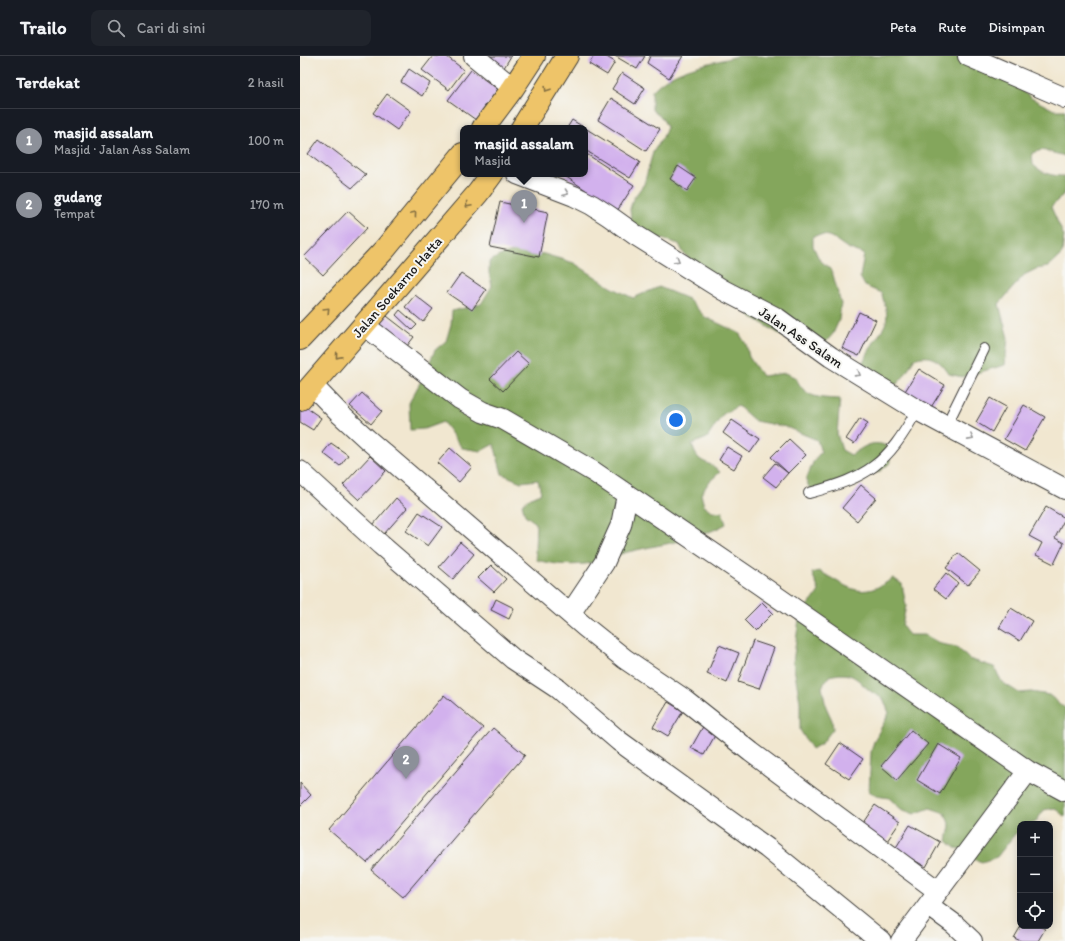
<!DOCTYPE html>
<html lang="id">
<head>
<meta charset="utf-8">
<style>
	:root { --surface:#171b24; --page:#20242c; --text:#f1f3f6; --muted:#9ea1a6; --line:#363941; --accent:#8c9099 }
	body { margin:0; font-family:Itim,sans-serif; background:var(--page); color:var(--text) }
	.controls { position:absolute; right:12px; bottom:12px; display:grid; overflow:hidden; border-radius:8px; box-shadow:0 2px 10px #0003 }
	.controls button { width:36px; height:36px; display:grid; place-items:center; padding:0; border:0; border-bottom:1px solid var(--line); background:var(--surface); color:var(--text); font:20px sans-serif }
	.you { position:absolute; left:376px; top:364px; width:14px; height:14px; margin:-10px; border:3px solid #fff; border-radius:50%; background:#1a73e8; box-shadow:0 0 0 6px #1a73e833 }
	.badge { display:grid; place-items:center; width:26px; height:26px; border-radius:50%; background:var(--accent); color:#fff; font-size:13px; font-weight:700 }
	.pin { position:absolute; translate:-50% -33px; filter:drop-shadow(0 1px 2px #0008) }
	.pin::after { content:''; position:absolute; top:21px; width:14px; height:12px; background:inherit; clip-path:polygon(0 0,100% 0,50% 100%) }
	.popup { position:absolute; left:160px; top:69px; width:128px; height:52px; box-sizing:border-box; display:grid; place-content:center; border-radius:8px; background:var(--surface); filter:drop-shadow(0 1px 3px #0005); font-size:13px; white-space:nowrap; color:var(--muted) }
	.popup b { font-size:15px; color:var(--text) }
	.popup::after { content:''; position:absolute; left:50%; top:100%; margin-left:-8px; border:8px solid transparent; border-top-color:var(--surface) }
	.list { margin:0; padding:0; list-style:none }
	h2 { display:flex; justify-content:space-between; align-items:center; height:52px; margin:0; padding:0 16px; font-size:17px }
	h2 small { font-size:13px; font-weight:400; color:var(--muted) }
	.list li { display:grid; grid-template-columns:26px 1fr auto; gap:12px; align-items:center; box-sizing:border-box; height:64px; padding:0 16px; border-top:1px solid var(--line) }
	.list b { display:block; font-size:15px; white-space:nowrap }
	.list p { margin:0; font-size:13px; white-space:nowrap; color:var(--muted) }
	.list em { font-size:13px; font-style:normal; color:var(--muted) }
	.icon { flex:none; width:22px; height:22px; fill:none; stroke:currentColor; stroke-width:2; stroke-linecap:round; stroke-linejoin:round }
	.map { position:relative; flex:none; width:765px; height:885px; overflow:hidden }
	header { display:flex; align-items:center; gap:24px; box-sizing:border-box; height:56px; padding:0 20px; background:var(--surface); border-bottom:1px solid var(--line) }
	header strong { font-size:19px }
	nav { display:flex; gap:22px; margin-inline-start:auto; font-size:14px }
	.search { width:280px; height:36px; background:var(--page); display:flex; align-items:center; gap:10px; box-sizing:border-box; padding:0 14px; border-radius:8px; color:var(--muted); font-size:15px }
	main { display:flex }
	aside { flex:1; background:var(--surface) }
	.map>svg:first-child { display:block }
	.forest { fill:#84a65c; stroke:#50613c }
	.building { fill:#d2b1ed }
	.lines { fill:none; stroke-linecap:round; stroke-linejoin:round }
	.service-casing { stroke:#3c3a37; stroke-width:12 }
	.minor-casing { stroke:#3c3a37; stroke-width:22 }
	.trunk-casing { stroke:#3c3a37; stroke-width:24 }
	.service { stroke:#fff; stroke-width:10 }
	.minor { stroke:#fff; stroke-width:20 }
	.trunk { stroke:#eec469; stroke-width:22 }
	.oneway { stroke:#857042 }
	.oneway2 { stroke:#999 }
	.labels { text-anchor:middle; stroke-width:4; stroke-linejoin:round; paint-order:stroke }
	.street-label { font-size:14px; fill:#1c1c1c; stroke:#f6f6f2 }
</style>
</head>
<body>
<header>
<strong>Trailo</strong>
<div class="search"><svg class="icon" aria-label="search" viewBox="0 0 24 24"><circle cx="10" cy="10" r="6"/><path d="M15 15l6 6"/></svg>Cari di sini</div>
<nav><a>Peta</a><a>Rute</a><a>Disimpan</a></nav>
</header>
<main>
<aside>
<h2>Terdekat<small>2 hasil</small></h2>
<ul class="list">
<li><span class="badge">1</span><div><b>masjid assalam</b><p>Masjid · Jalan Ass Salam</p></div><em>100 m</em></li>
<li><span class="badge">2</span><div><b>gudang</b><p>Tempat</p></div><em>170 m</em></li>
</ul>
</aside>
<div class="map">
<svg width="765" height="885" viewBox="0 0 765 885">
	<rect width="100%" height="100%" fill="#f6f6f2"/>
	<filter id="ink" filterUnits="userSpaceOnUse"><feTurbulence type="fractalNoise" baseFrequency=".025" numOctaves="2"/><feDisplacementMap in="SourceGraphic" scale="8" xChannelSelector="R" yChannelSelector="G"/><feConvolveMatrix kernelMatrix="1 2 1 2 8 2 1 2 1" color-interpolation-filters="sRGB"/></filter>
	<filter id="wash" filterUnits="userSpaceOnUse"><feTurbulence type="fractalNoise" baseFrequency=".012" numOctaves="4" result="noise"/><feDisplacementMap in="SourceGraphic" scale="16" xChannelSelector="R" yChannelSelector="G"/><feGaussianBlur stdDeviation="0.9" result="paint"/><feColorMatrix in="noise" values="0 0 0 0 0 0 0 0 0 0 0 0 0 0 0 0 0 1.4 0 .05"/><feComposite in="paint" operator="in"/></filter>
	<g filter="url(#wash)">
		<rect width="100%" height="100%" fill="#f1e7d0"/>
		<path class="forest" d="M437,0H681L731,42L754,54H765V100L742,94L732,97L733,109C744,118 752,120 765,120V137L751,151L764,180L762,198L748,211L736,213L724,219L699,248L708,282L705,309L662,321L649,318C640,304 630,297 614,303L604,320L597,328L577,329L560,311C565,303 569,294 574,286C589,265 590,263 581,237L565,230L560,221L564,198C559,196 551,194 546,191C532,182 531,177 513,180V190L519,203L532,215L541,248L539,264L533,278L523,289L515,291L494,287L452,261L441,249L384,198L379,188L332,174L330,153L333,143L344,128L353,96L363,81L367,71L362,62L352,54V35C374,11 407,9 437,0Z
			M216,195L244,198L274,207L311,231L333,242L359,231L388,243L405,261L439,277L446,288L449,301L462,320L486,317L496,322C505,343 521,342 540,343L537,378L542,394L551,399C565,390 573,383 589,391L590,407L579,416L546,424L511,436L506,424L514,404L521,396L517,384L486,371L455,365L438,350L423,358L407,382L392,388C398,411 407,402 420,416L409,426L401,438L404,450L412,455L422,456L426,468C394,486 358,488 324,497C313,500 303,504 292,507C275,510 253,509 237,504L235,495L236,467L225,459L222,448L231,441L241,437L238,424L221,426L202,418L194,388L181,395L162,392L143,366L124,373L110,374L109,347L122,323L135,294L146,285L151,268L152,255L181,248L192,230L189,217V206L199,200Z
			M519,515C549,531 560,546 593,522L602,528L606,550L602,570L609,579H625L641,588L657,591L669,603L694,611L702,626L719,637L731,636L749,639L765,652V761L755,752L744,754L735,767L720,768V775L715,778L697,801L682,806L671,802L661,793L655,792L647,785L650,770L645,757L630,752L614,758L601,753L589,742L576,740L569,735L571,696L574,685L589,657L583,642C557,632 561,612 529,620L522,631L526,651L532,664L533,673L522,687L512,693L500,674V646L493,606L500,556L513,544L519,535L512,517Z"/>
		<g id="blocks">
			<path class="building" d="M133,0H146L164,14L149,34L122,14Z
				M186,0H211L202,15Z
				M294,0H305L315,6L307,19L289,8Z
				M315,0H345L337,13Z
				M350,0H383L369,22L347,7Z
				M109,13L130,27L122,40L101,26Z
				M171,14L199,34L176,64L148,44Z
				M322,17L345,32L335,48L312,33Z
				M87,38L111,55L97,74L73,57Z
				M311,42L360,73L346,95L298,64Z
				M272,64L340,106L330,122L285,94V72H267Z
				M19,83L66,119L52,132L8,98Z
				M285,97L334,129L317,155L262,118H285Z
				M378,110L396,122L387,135L370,123Z
				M200,146L248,156L239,201L190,191Z
				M48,155L67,172L23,219L4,201Z
				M161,217L186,234L172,254L147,237Z
				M115,239L133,253L123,266L105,251Z
				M100,254L117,269L112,274L96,259Z
				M559,256L576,264L559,300L542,292Z
				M83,257L114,281L107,290L76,265Z
				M216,296L229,308L203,335L190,323Z
				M619,313L645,329L628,356L602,340Z
				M62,337L82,355L71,368L50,350Z
				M690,342L706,351L692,376L676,366Z
				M724,349L745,361L725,395L704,383Z
				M4,350L21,362L13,374L0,366V356Z
				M560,362L568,367L554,388L546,383Z
				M432,364L460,383L450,397L423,377Z
				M489,383L506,399L488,417L471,401Z
				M31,387L48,399L40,410L23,397Z
				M427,391L442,400L434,413L419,404Z
				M150,392L172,411L159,426L137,407Z
				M70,400L86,415L59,444L43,429Z
				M475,407L488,417L476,431L463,421Z
				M561,429L576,442L557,465L542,452Z
				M96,442L107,452L84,478L73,469Z
				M746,451L765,462L755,482L764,487L754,508L736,499L742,487L729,480Z
				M119,456L142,471L128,490L106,475Z
				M160,486L174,498L153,523L139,511Z
				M658,497L680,515L668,529L646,512Z
				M191,509L206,523L194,536L178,522Z
				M646,517L658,527L646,543L633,533Z
				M196,543L214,552L209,563L191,554Z
				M462,546L473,557L455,575L444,564Z
				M711,552L732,565L720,585L699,572Z
				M453,585L474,592L459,633L438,626Z
				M419,589L439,597L427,627L407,618Z
				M144,639L183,672L67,807L29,774Z
				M368,646L383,655L368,680L353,671Z
				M405,667L418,674L404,699L391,692Z
				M193,672L225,699L103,841L71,814Z
				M611,674L628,688L597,724L581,710Z
				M540,687L563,703L549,723L526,708Z
				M638,688L661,702L640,738L617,724Z
				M0,727L11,739L0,750Z
				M575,749L600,766L585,788L560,771Z
				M610,769L640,786L626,811L595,793Z
				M721,870H739L745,873L738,885H721L714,882Z"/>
		</g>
	</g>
	<g filter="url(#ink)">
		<use href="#blocks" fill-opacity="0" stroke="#3c3a37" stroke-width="1"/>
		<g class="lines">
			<defs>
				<path id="service" d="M646,370L684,293
					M509,437C568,421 587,409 617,354"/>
				<path id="minor" d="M174,0L213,32
					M668,0L765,42
					M217,118L274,140L292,149L309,160L337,180L423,234L477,262L531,301L617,354L765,433
					M64,269L160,343L183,356L203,363L294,416L460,529L728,715L765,735
					M13,330L41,359L67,383L285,571L325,603L384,643L451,696L638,835
					M0,415L81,489L213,603L257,632L319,685L467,792L581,885
					M270,558L304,507L321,469L327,439
					M628,849L654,868L672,885
					M601,885L728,715"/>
				<path id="trunk" d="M183,72L213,32L234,0
					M222,72L267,0
					M0,283L85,193L163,98
					M0,343L178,137L192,118"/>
			</defs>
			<use href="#service" class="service-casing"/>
			<use href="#minor" class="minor-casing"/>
			<use href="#trunk" class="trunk-casing"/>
			<use href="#service" class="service"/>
			<use href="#minor" class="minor"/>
			<use href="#trunk" class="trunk"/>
		</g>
		<defs><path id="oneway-chevron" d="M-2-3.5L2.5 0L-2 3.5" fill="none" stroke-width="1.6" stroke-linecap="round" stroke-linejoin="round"/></defs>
		<g class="oneway">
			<use href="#oneway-chevron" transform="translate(247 33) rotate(122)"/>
			<use href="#oneway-chevron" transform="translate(168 149) rotate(131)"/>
			<use href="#oneway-chevron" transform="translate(114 158) rotate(-50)"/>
			<use href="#oneway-chevron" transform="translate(27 254) rotate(-46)"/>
			<use href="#oneway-chevron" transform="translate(38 300) rotate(131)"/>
		</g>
		<g class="oneway2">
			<use href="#oneway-chevron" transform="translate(266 137) rotate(21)"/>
			<use href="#oneway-chevron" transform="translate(377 204) rotate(32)"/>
			<use href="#oneway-chevron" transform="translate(558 318) rotate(32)"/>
			<use href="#oneway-chevron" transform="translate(671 382) rotate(28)"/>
		</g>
	</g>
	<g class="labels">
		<g class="street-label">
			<text transform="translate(97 231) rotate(-49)" y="5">Jalan Soekarno Hatta</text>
			<text transform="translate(501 281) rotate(34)" y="5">Jalan Ass Salam</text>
		</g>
	</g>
</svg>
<div class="controls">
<button>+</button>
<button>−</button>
<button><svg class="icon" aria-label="locate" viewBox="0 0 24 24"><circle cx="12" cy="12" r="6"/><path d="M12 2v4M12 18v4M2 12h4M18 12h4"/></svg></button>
</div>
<div class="you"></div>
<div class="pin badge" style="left:224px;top:167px">1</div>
<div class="popup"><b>masjid assalam</b>Masjid</div>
<div class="pin badge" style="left:106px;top:723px">2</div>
</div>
</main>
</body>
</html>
